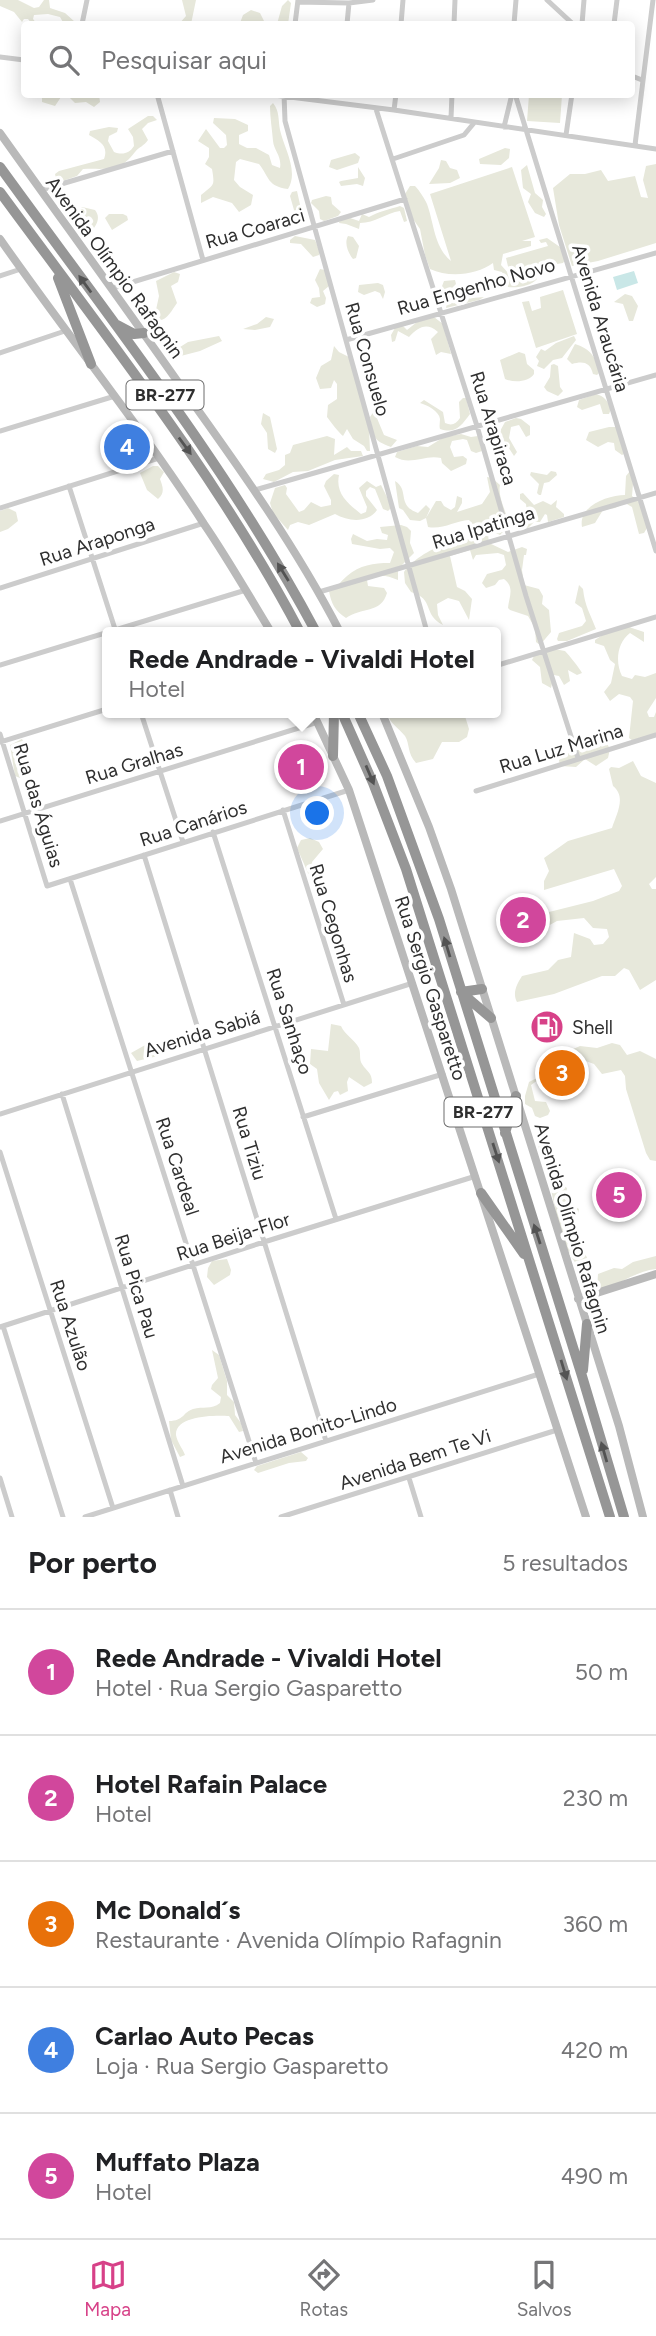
<!DOCTYPE html>
<html lang="pt">
<head>
<meta charset="utf-8">
<style>
	:root { --surface:#fff; --page:#f6f6f6; --text:#202124; --muted:#757577; --line:#e0e0e0; --accent:#d74188 }
	body { margin:0; font-family:Figtree,sans-serif; background:var(--page); color:var(--text) }
	.you { position:absolute; left:318px; top:814px; width:24px; height:24px; margin:-18px; border:5px solid #fff; border-radius:50%; background:#1a73e8; box-shadow:0 0 0 10px #1a73e833 }
	.badge { display:grid; place-items:center; width:46px; height:46px; border-radius:50%; background:var(--accent); color:#fff; font-size:23px; font-weight:700 }
	.pin { position:absolute; translate:-50% -50%; border:4px solid #fff; box-shadow:0 2px 7px #0006 }
	.popup { position:absolute; left:102px; top:627px; width:399px; height:91px; box-sizing:border-box; display:grid; place-content:center; border-radius:7px; background:var(--surface); filter:drop-shadow(0 2px 5px #0005); font-size:23px; white-space:nowrap; color:var(--muted) }
	.popup b { font-size:26px; color:var(--text) }
	.popup::after { content:''; position:absolute; left:50%; top:100%; margin-left:-14px; border:14px solid transparent; border-top-color:var(--surface) }
	.list { margin:0; padding:0; list-style:none }
	h2 { display:flex; justify-content:space-between; align-items:center; height:91px; margin:0; padding:0 28px; font-size:30px }
	h2 small { font-size:23px; font-weight:400; color:var(--muted) }
	.list li { display:grid; grid-template-columns:46px 1fr auto; gap:21px; align-items:center; box-sizing:border-box; height:126px; padding:0 28px; border-top:2px solid var(--line) }
	.list b { display:block; font-size:26px; white-space:nowrap }
	.list p { margin:0; font-size:23px; white-space:nowrap; color:var(--muted) }
	.list em { font-size:23px; font-style:normal; color:var(--muted) }
	.icon { flex:none; width:38px; height:38px; fill:none; stroke:currentColor; stroke-width:2; stroke-linecap:round; stroke-linejoin:round }
	.map { position:relative; flex:none; width:656px; height:1517px; overflow:hidden }
	.search { position:absolute; background:var(--surface); box-shadow:0 4px 18px #0003; left:21px; right:21px; top:21px; height:77px; display:flex; align-items:center; gap:18px; box-sizing:border-box; padding:0 24px; border-radius:7px; color:var(--muted); font-size:26px }
	.sheet { height:721px; background:var(--surface) }
	nav { display:flex; justify-content:space-around; align-items:center; box-sizing:border-box; height:98px; border-top:2px solid var(--line); background:var(--surface); font-size:19px; color:var(--muted) }
	nav a { display:grid; justify-items:center; gap:4px }
	nav .on { color:var(--accent) }
	.map>svg:first-child { display:block }
	.green { fill:#e7e8db }
	.water { fill:#c9e7e7 }
	.lines { fill:none; stroke-linecap:round; stroke-linejoin:round }
	.street { stroke:#ccc; stroke-width:5 }
	.secondary { stroke:#b9b9b9; stroke-width:8 }
	.highway { stroke:#969696; stroke-width:10 }
	.oneway { fill:#535353 }
	.labels { text-anchor:middle; stroke-width:7; stroke-linejoin:round; paint-order:stroke }
	.shield { fill:#fff; stroke:#6d6d6d; stroke-width:2 }
	.shield-label { font-size:18px; font-weight:bold; fill:#2f2f2f }
	.street-label { font-size:19px; fill:#2f2f2f; stroke:#fff }
	.poi-label { font-size:19px; fill:#2f2f2f; stroke:#fff; text-anchor:start }
</style>
</head>
<body>
<div class="map">
<svg width="656" height="1517" viewBox="0 0 656 1517">
	<rect width="100%" height="100%" fill="#fff"/>
	<path class="green" d="M0,0H18L34,8L39,7L44,0H49L50,8L65,13L75,22V24H64L60,17L48,14L34,15L33,19L37,24H32L28,19H24L22,22L14,12L0,6Z
		M182,0H196L191,24H179L186,16Z
		M288,0L291,3L288,24H277L282,6Z
		M251,10L260,13L264,21L271,24H218L240,23L243,15Z
		M42,95H60L61,97L55,106L42,102Z
		M67,95H87L94,98L95,95H99L100,102L94,107L86,102L75,103Z
		M529,95H562L560,123L527,121Z
		M273,103C280,112 278,120 280,130C284,148 299,171 288,189C267,186 270,178 259,164L240,159L236,162L234,180L240,187L253,195L251,205L239,212L232,203L213,197L201,203V195C214,184 215,187 212,169L205,164L209,157V148L198,141L206,129L220,148H224L227,145L226,135L213,123L214,118L235,119L248,125V131L239,135V144L247,148H256L269,155L272,165L280,168C282,156 274,151 273,141C272,129 270,117 270,106Z
		M148,116H153L157,120L148,123L142,129L148,140C144,146 139,147 135,152C119,173 108,168 83,169L77,176L57,183L55,174L59,171L104,159C109,145 99,141 89,135L90,131L109,127L118,128L117,132L109,136L108,141L114,152C122,155 129,154 134,146L133,137L128,129Z
		M505,148L510,149L509,158L501,165L480,164L479,159Z
		M355,153L360,157L358,163L337,170L329,167L331,160Z
		M441,160L446,161L450,168L457,170L460,178L450,183L429,184L439,168Z
		M656,164V243L598,261L572,266L559,225L553,188L570,174H585L601,170L608,181L635,176L641,197L648,198L643,180L646,166Z
		M527,165L535,193L543,200L542,207L546,214L544,217L535,213L528,202L531,194L523,188L521,170Z
		M358,167L365,178L363,186L357,184L341,186L339,182L341,181L358,178Z
		M512,167L535,237L522,241H531V246L503,254L501,265L510,275L506,258L548,246L546,242L541,243L539,240L547,238L560,247L565,260L563,263L557,264L552,260L555,271L535,276L537,279C531,286 518,288 508,287L502,272L494,270L493,263C477,275 449,278 430,269L425,255L420,229L413,219L405,194L410,186H415C419,190 425,199 427,204C434,223 434,247 451,261L430,194Z
		M297,191L303,218L299,226L291,227L290,223L294,210L290,196L292,192Z
		M326,196L331,197L332,204L341,212L338,216L324,221L320,219L319,211L311,203L312,200Z
		M400,206L404,208L407,221L404,222L400,211C386,213 375,223 360,223L359,229L346,224L339,223L340,220L350,218L359,221L362,214L369,217C378,212 390,209 400,206Z
		M82,207L95,210C102,219 95,226 90,234L76,214Z
		M109,214H123L127,216L128,220L112,230L105,218Z
		M295,236L315,240L320,252L319,255L313,257L301,244L290,243V240Z
		M348,236L353,237L359,246L356,258L353,259C348,253 344,243 348,236Z
		M320,269L325,270L329,286L323,291L326,298L325,304L317,307L310,303L312,298L320,297L319,288L315,280Z
		M174,272L180,274L178,282L171,286L177,303C171,311 166,324 154,319L159,296L156,281Z
		M455,280L456,284L449,291V299H455L467,293L472,298L484,297L479,300L446,308L447,302L439,294L444,281Z
		M378,283L383,285L385,292L383,299L380,293L375,291L364,295L358,292L359,285Z
		M563,290L577,334L536,348L522,302L529,301L532,311L541,308L540,297Z
		M625,294L632,296L638,306L633,321H629L623,304L614,302Z
		M266,317L274,319L270,327L255,330L243,329L257,324Z
		M434,317L443,324L451,354L441,352L436,355L431,339L438,332C427,322 418,327 409,337L398,331L395,341L392,342L391,335L395,328L403,326L407,330L417,322Z
		M219,336L222,341L200,351L173,358L169,354L188,342Z
		M574,336L576,340L562,358L553,360L544,369L537,366L539,361L536,357L541,349L545,351L556,343Z
		M575,344C591,349 596,357 599,373L597,375L593,374C590,362 583,361 572,364L567,359Z
		M334,346L339,352L349,357L369,428L370,451H367L364,446L353,439L347,429L343,436C339,433 330,421 327,417L328,405L337,399V384L334,380L331,388L320,389L316,378L321,366L331,360Z
		M519,352L525,354L527,364L534,370V374C529,382 514,383 505,379L500,360Z
		M554,364L558,366L560,387L563,391L558,396L547,391L544,387L550,377L551,365Z
		M596,394C604,396 608,401 611,409L609,414H603L600,404L582,410L577,407L579,400Z
		M463,398H466L470,414C461,426 456,434 440,429C439,426 440,422 440,419C439,411 427,405 420,403L424,400L443,412L445,423C452,426 456,424 460,418L459,402Z
		M374,411L384,435L397,440L391,447C372,440 374,437 370,417Z
		M263,413L270,417L277,449L275,453L268,449L267,433L261,424Z
		M516,418L521,419L530,426V435L526,437L519,425L511,427L509,438L517,452L514,456L499,433L505,422Z
		M609,427H616L624,454L622,455L615,450L614,443L608,442L598,447L586,440L589,432Z
		M461,434L471,437L478,436L482,451L476,453L471,451L467,440L463,439L452,441L450,447L454,457L463,456L467,459L466,464L451,471L442,463L441,458C425,454 411,466 395,457L397,452L417,446L428,447L444,437Z
		M327,436L335,439L334,455L347,447L351,451H361L363,456L335,460L308,471L293,472L274,482L263,479L266,474L279,470L285,465V455L290,453L293,445Z
		M153,466H158L164,472L160,479C163,487 165,493 158,499L147,490L140,473Z
		M551,471L556,472L557,475L549,482L544,483L541,495H539L537,493L539,484L530,475L531,472L547,475Z
		M630,471L633,484L632,496L642,505L647,528L644,533L639,534L632,507L625,503L615,508L603,510L595,523L582,527C578,506 608,495 625,495L626,476Z
		M334,474L339,475C335,494 349,504 361,514L366,512L367,507L359,488L367,481L376,487L381,485L392,507L388,511L383,509L375,489L370,487L366,491V496L377,510C368,523 349,522 335,514L309,525L298,522L290,525L288,530L273,513L270,503L275,488L285,485L287,488L286,494L299,512L304,510L311,502L321,507L331,505V500L324,486L326,481Z
		M487,477L492,478L500,485C497,499 510,517 508,526C506,530 502,532 500,535L494,532L488,534L489,543L508,552L522,547L527,549L526,555H524L522,570L524,585L539,589L543,596L542,604L549,610L551,632L540,645L536,642L535,628L528,616L510,610L508,608C509,597 515,587 504,579L499,580L495,585L486,588L482,583L487,574L502,570L506,565L504,555L498,553L476,555L473,560L470,550L450,556L457,587L465,591L472,599L469,620L459,601L448,598L437,604L438,615L443,625C422,614 435,599 411,592L405,583L404,572C411,561 430,549 444,545C457,541 471,544 476,529L469,520C455,521 442,530 428,527L426,518L420,521L410,520L403,510L399,508L395,481C410,490 396,505 418,513L426,505L430,509L426,518L436,501H441L444,506L451,510L455,507L457,496L462,498V503L457,512L482,504L490,492Z
		M523,493L534,505L543,501L551,505L557,500L556,507L564,514V517L548,522L547,515L545,514L540,522H534L528,528H521L515,518L518,513L525,516L527,513L526,504L520,499V494Z
		M8,508L16,512L18,521L8,529L0,532V511Z
		M401,525L407,527L411,531L410,543L414,553L398,569V580C385,575 379,574 367,580L368,586L384,588L387,593C381,614 361,607 346,618C335,611 331,603 329,591C338,587 340,582 347,576C360,565 373,563 390,563L394,552L390,548L380,549L352,544L351,539L353,534L367,541L377,539L387,540L388,535L382,533L380,527Z
		M579,585L583,589C585,607 590,613 596,629L567,641H558L557,639L559,633L582,626L586,621L582,608L575,603Z
		M629,627L644,632V642L630,633C617,643 615,662 622,676L632,679L635,675L645,677L656,673V698L647,712L649,717H654L656,712V733L633,741L629,738L633,701L630,697L619,694L610,701L604,692L611,683L615,664L610,660L604,646L595,643V640L604,634Z
		M554,649L565,651C569,655 580,669 582,673L577,675L568,670L570,681L564,685L559,676L554,675L551,688L542,683L540,667L532,660L534,656Z
		M387,713H464L469,729L467,737L459,742H442L433,759L416,763C407,753 410,744 405,736C398,727 390,724 387,713Z
		M595,737L605,740L610,749L608,758L596,766L585,759L576,767L560,766L559,760L563,755L581,749Z
		M22,739L24,743L16,747L14,755L20,761L24,762L20,778L15,776L10,745Z
		M633,761L641,776L656,783V877L649,884L652,889H656V980L640,990L629,970L624,968L615,976H602L554,994L517,1002C512,993 517,984 522,976L548,970L558,960L571,957L574,933L590,939L594,945L603,944L609,937L607,929L593,928L584,918L557,921L546,927L541,926V923L549,912L593,901L619,891L622,886L614,869L544,890V881L549,871L544,858L568,841L612,828C616,815 627,797 613,786L609,769L611,767L619,768Z
		M310,838L319,842L323,849L312,862L315,879L308,873L297,848L301,840Z
		M331,1024L341,1026C345,1035 354,1039 359,1048C361,1053 359,1060 362,1064C367,1072 372,1072 372,1083L364,1087L349,1077L347,1082L348,1091L340,1095L338,1091L334,1092L329,1100L319,1083L317,1069L310,1064L311,1049L328,1051Z
		M612,1043L620,1045L627,1055L640,1051L656,1059V1161L650,1160L646,1153L626,1089L625,1076L621,1070L602,1074L594,1064L580,1059L571,1050L580,1046L597,1048Z
		M147,1044L162,1055L137,1061L131,1053Z
		M537,1078L538,1080L531,1085L535,1101L546,1102L550,1111L548,1115L540,1118L535,1116L532,1108L525,1104V1096L529,1082Z
		M542,1133L549,1145L553,1166L560,1172L563,1185L567,1188L565,1200L579,1209L578,1216L570,1219L569,1227C575,1232 585,1252 588,1260L583,1268L579,1267C558,1244 555,1204 548,1175C545,1160 536,1151 538,1134Z
		M656,1256V1269C636,1271 618,1286 597,1290L598,1274L614,1268L622,1269L633,1262Z
		M227,1259L231,1270L230,1275L214,1285L207,1277L208,1268L212,1261Z
		M212,1350L219,1355L227,1381V1395L234,1402L235,1415L241,1423L243,1431L239,1432L229,1416C216,1415 175,1415 176,1435C177,1442 183,1449 185,1455L180,1457L171,1440L169,1421C184,1421 183,1412 193,1409C203,1406 211,1410 220,1403L221,1397L211,1389L212,1385L218,1378Z
		M301,1452L308,1458L306,1461L289,1463L258,1473L254,1470L257,1466Z"/>
	<path class="water" d="M634,271L638,283L617,290L613,277Z"/>
	<g class="lines">
		<path class="street" d="M547,0L573,24
			M298,2L349,3L373,0
			M82,24L87,0
			M295,24L298,0
			M347,24L349,3
			M401,24L403,0
			M454,24L455,0
			M514,24L516,0
			M582,24L584,0
			M614,24L617,0
			M0,57L24,60
			M632,76L642,80
			M157,94L203,260
			M266,94L394,110L656,149
			M284,94L285,121L427,632
			M515,94L656,551
			M376,109L477,426L526,596L578,758
			M394,110L396,94
			M451,118L452,94
			M504,127L512,94
			M566,135L572,94
			M635,145L653,0
			M393,159L464,135L474,123
			M41,190L173,151
			M0,276L21,269
			M113,288L405,199
			M346,340L656,253
			M0,353L65,331
			M0,431L115,396
			M69,486L115,629
			M255,490L656,375
			M0,508L159,458
			M0,588L204,523
			M319,592L656,493
			M0,665L246,590
			M495,666L656,617
			M141,713L183,842
			M0,734L47,886L349,790
			M0,742L107,709
			M476,791L656,735
			M283,810L344,1005
			M0,821L318,722
			M213,832L336,1219
			M144,855L326,1441
			M70,879L256,1463
			M62,1094L183,1486
			M0,1114L413,983
			M303,1117L443,1074
			M0,1152L113,1508
			M3,1326L63,1517
			M0,1327L264,1242L476,1176
			M0,1478L12,1517
			M409,1478L421,1517
			M170,1490L178,1517
			M85,1517L539,1374
			M281,1517L557,1430"/>
		<path class="secondary" d="M0,133C62,220 124,305 185,392C241,470 296,547 340,632
			M0,239C67,335 141,426 204,524C228,559 249,596 271,632
			M313,713L349,790L586,1517
			M382,713L429,827L451,889L619,1426L643,1517
			M578,1299L656,1274"/>
		<path class="highway" d="M0,167C110,319 228,467 316,632
			M0,192C105,335 217,475 300,632
			M58,278L91,364
			M117,325L134,334L144,333
			M342,713L373,783L406,869L610,1517
			M358,713L387,776L439,919L582,1376L624,1517
			M333,756L334,713
			M461,992L482,989
			M463,994L491,1018
			M505,1133L516,1096
			M481,1193L524,1254
			M583,1370L587,1324"/>
	</g>
	<defs><path id="oneway-solid" d="M-6-.8H1V-3.2L6.5 0L1 3.2V.8H-6Z" transform="scale(1.75)"/></defs>
	<g class="oneway">
		<use href="#oneway-solid" transform="translate(85 284) rotate(-126)"/>
		<use href="#oneway-solid" transform="translate(185 446) rotate(54)"/>
		<use href="#oneway-solid" transform="translate(283 572) rotate(-122)"/>
		<use href="#oneway-solid" transform="translate(370 775) rotate(67)"/>
		<use href="#oneway-solid" transform="translate(447 947) rotate(-107)"/>
		<use href="#oneway-solid" transform="translate(496 1153) rotate(72)"/>
		<use href="#oneway-solid" transform="translate(537 1234) rotate(-108)"/>
		<use href="#oneway-solid" transform="translate(564 1370) rotate(73)"/>
		<use href="#oneway-solid" transform="translate(604 1452) rotate(-106)"/>
	</g>
	<defs>
		<symbol id="fuel-disc" viewBox="-11 -11 22 22"><circle r="9.5" fill="#d74188" stroke="#fff"/><path d="M-5.5-6h7V0h2V4h1.3V-2.5L3-4.5l.8-.8L6-3V5H2.5V1h-1V6h-7ZM-4.2-4.7v3.2H.2V-4.7Z" fill="#fff"/></symbol>
	</defs>
	<g fill-rule="evenodd">
		<use href="#fuel-disc" x="528" y="1008" width="38" height="38"/>
	</g>
	<g class="labels">
		<g class="shield">
			<rect x="126.5" y="380.5" width="77" height="29" rx="5"/>
			<rect x="444.5" y="1097.5" width="77" height="29" rx="5"/>
		</g>
		<g class="shield-label">
			<text x="165" y="401">BR-277</text>
			<text x="483" y="1118">BR-277</text>
		</g>
		<g class="street-label">
			<text transform="translate(255 228) rotate(-16)" y="7">Rua Coaraci</text>
			<text transform="translate(115 267) rotate(54)" y="7">Avenida Olímpio Rafagnin</text>
			<text transform="translate(476 286) rotate(-16)" y="7">Rua Engenho Novo</text>
			<text transform="translate(601 318) rotate(73)" y="7">Avenida Araucária</text>
			<text transform="translate(368 359) rotate(74)" y="7">Rua Consuelo</text>
			<text transform="translate(494 428) rotate(73)" y="7">Rua Arapiraca</text>
			<text transform="translate(483 527) rotate(-17)" y="7">Rua Ipatinga</text>
			<text transform="translate(97 541) rotate(-18)" y="7">Rua Araponga</text>
			<text transform="translate(561 748) rotate(-17)" y="7">Rua Luz Marina</text>
			<text transform="translate(134 763) rotate(-17)" y="7">Rua Gralhas</text>
			<text transform="translate(39 805) rotate(73)" y="7">Rua das Águias</text>
			<text transform="translate(193 823) rotate(-18)" y="7">Rua Canários</text>
			<text transform="translate(334 923) rotate(73)" y="7">Rua Cegonhas</text>
			<text transform="translate(431 988) rotate(72)" y="7">Rua Sergio Gasparetto</text>
			<text transform="translate(290 1021) rotate(72)" y="7">Rua Sanhaço</text>
			<text transform="translate(202 1033) rotate(-17)" y="7">Avenida Sabiá</text>
			<text transform="translate(250 1143) rotate(73)" y="7">Rua Tiziu</text>
			<text transform="translate(178 1166) rotate(72)" y="7">Rua Cardeal</text>
			<text transform="translate(573 1228) rotate(73)" y="7">Avenida Olímpio Rafagnin</text>
			<text transform="translate(233 1236) rotate(-18)" y="7">Rua Beija-Flor</text>
			<text transform="translate(137 1286) rotate(73)" y="7">Rua Pica Pau</text>
			<text transform="translate(71 1325) rotate(72)" y="7">Rua Azulão</text>
			<text transform="translate(308 1430) rotate(-17)" y="7">Avenida Bonito-Lindo</text>
			<text transform="translate(415 1459) rotate(-18)" y="7">Avenida Bem Te Vi</text>
		</g>
		<g class="poi-label">
			<text x="572" y="1034">Shell</text>
		</g>
	</g>
</svg>
<div class="you"></div>
<div class="pin badge" style="left:301px;top:767px;background:#d1479c">1</div>
<div class="popup"><b>Rede Andrade - Vivaldi Hotel</b>Hotel</div>
<div class="pin badge" style="left:523px;top:920px;background:#d1479c">2</div>
<div class="pin badge" style="left:562px;top:1073px;background:#e8710a">3</div>
<div class="pin badge" style="left:127px;top:447px;background:#3f7fe0">4</div>
<div class="pin badge" style="left:619px;top:1195px;background:#d1479c">5</div>
<div class="search"><svg class="icon" aria-label="search" viewBox="0 0 24 24"><circle cx="10" cy="10" r="6"/><path d="M15 15l6 6"/></svg>Pesquisar aqui</div>
</div>
<section class="sheet">
<h2>Por perto<small>5 resultados</small></h2>
<ul class="list">
<li><span class="badge" style="background:#d1479c">1</span><div><b>Rede Andrade - Vivaldi Hotel</b><p>Hotel · Rua Sergio Gasparetto</p></div><em>50 m</em></li>
<li><span class="badge" style="background:#d1479c">2</span><div><b>Hotel Rafain Palace</b><p>Hotel</p></div><em>230 m</em></li>
<li><span class="badge" style="background:#e8710a">3</span><div><b>Mc Donald´s</b><p>Restaurante · Avenida Olímpio Rafagnin</p></div><em>360 m</em></li>
<li><span class="badge" style="background:#3f7fe0">4</span><div><b>Carlao Auto Pecas</b><p>Loja · Rua Sergio Gasparetto</p></div><em>420 m</em></li>
<li><span class="badge" style="background:#d1479c">5</span><div><b>Muffato Plaza</b><p>Hotel</p></div><em>490 m</em></li>
</ul>
</section>
<nav>
<a class="on"><svg class="icon" aria-label="map" viewBox="0 0 24 24"><path d="M3 6l6-2 6 2 6-2v14l-6 2-6-2-6 2zM9 4v14M15 6v14"/></svg>Mapa</a>
<a><svg class="icon" aria-label="directions" viewBox="0 0 24 24"><path d="M12 3l9 9-9 9-9-9zM9 14v-3h6M13 9l2 2-2 2"/></svg>Rotas</a>
<a><svg class="icon" aria-label="saved" viewBox="0 0 24 24"><path d="M7 4h10v16l-5-4-5 4z"/></svg>Salvos</a>
</nav>
</body>
</html>
